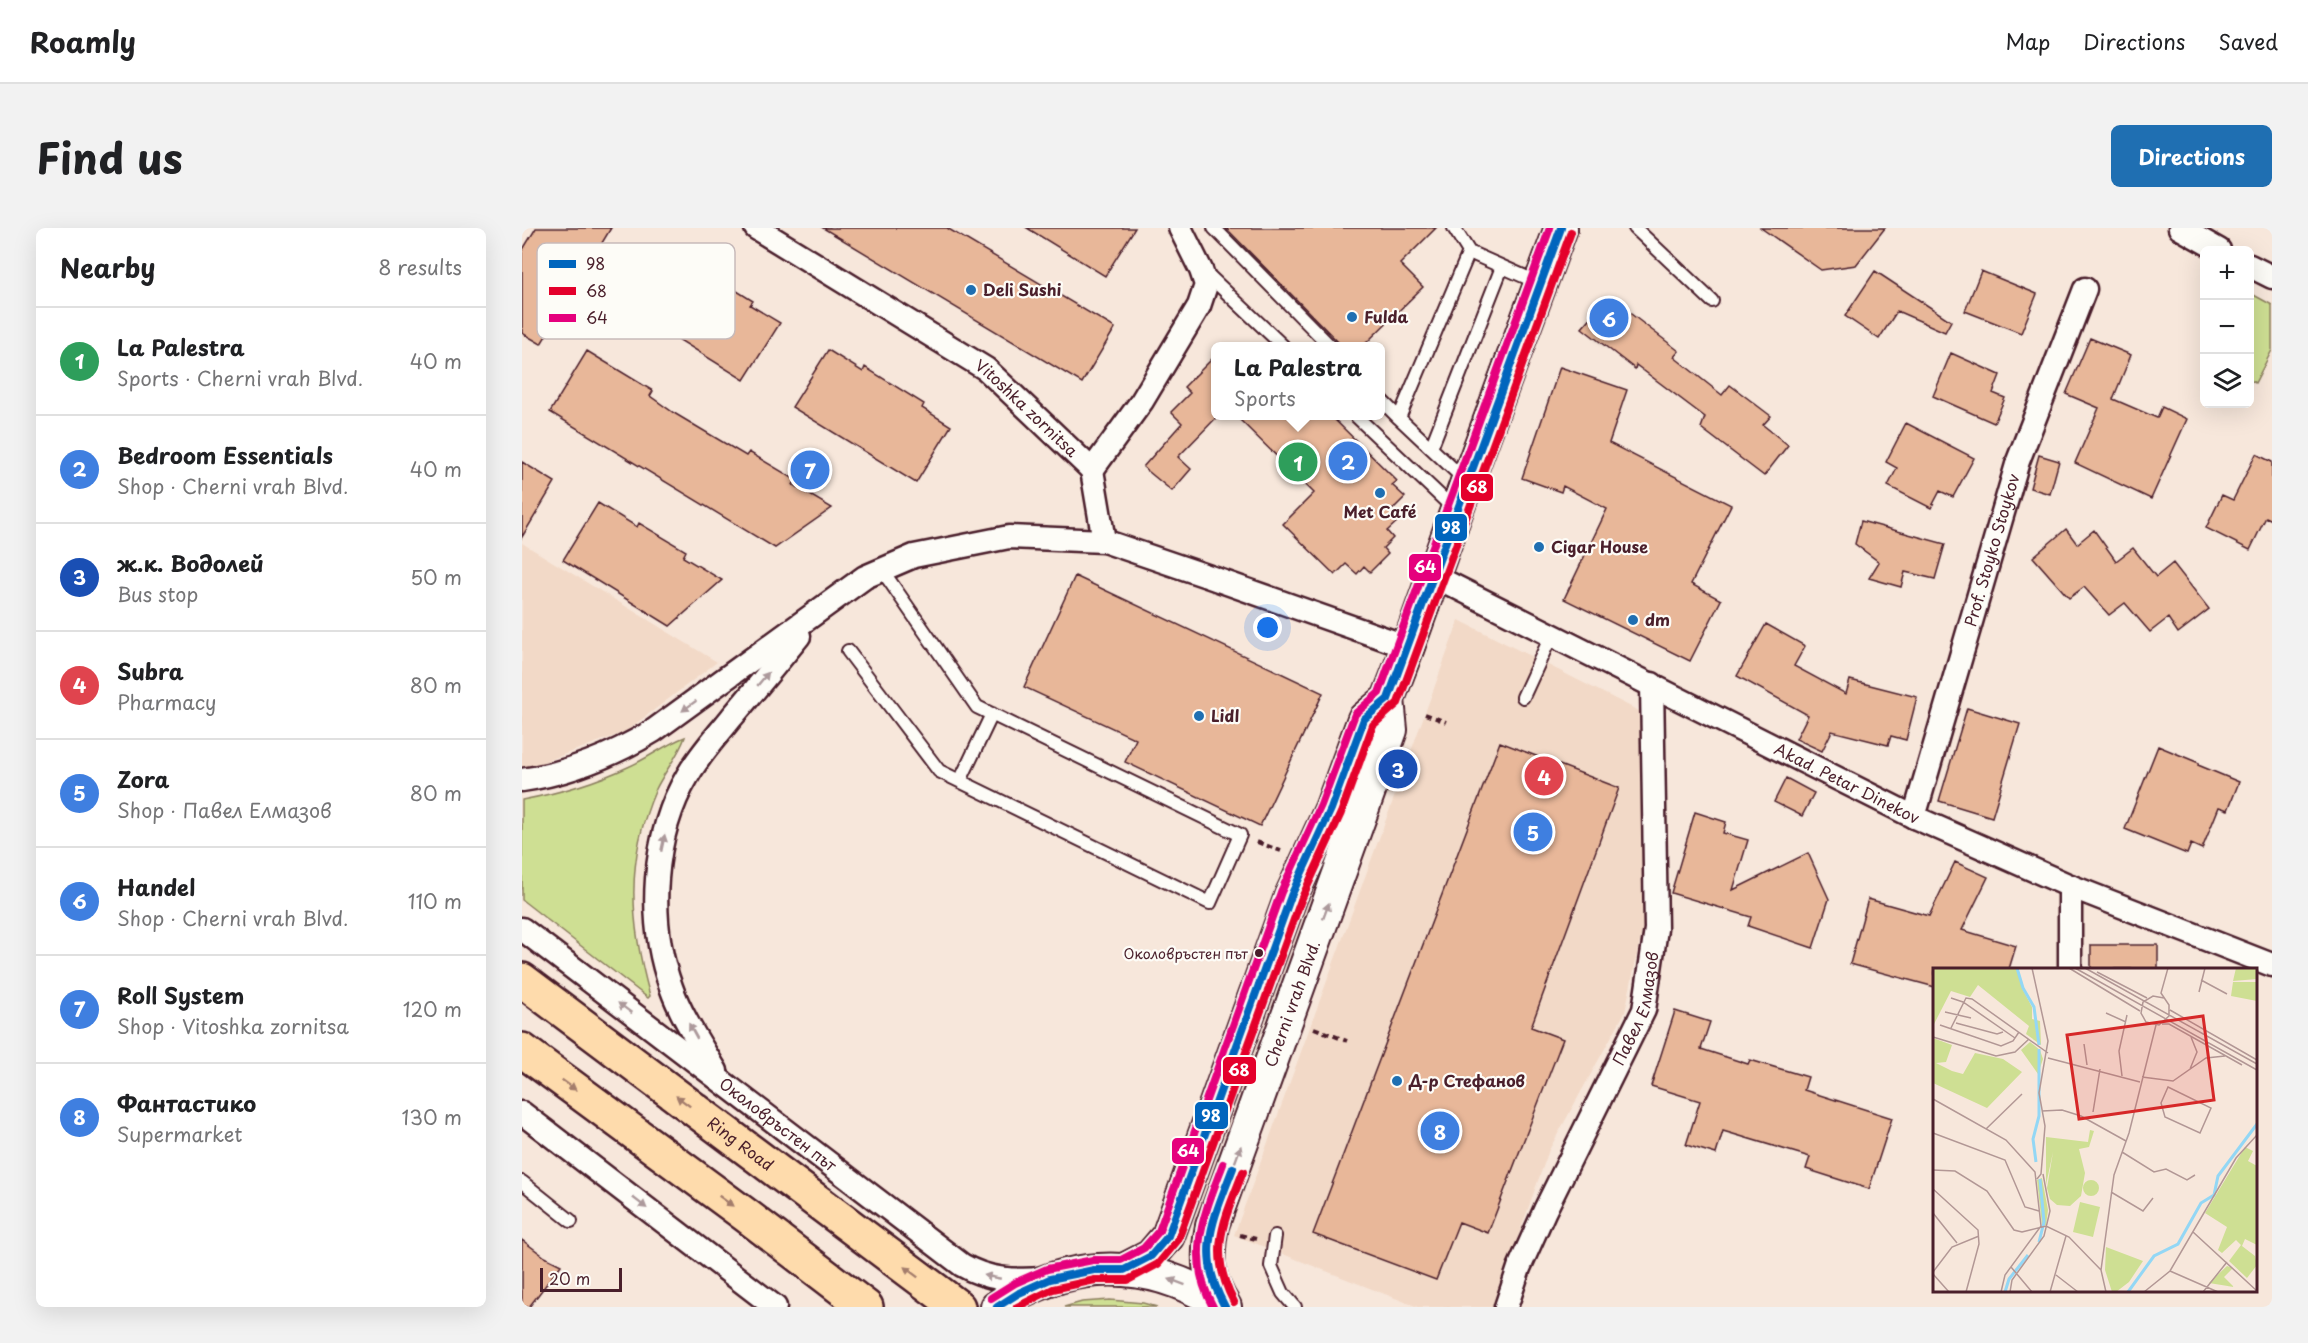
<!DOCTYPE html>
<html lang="en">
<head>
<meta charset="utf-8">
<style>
	:root { --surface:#fff; --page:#f2f2f2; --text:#202124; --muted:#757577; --line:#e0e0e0; --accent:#1f6fb2 }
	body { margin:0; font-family:"Playpen Sans",sans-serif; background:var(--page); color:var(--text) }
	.controls { position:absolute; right:18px; top:18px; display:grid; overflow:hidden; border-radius:9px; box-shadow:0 6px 24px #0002 }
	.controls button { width:54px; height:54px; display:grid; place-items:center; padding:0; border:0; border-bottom:2px solid var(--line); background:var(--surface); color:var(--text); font:30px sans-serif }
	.scale { position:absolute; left:18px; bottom:15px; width:82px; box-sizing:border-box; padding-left:6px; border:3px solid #4a1f2b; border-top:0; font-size:16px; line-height:21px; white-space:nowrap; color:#4a1f2b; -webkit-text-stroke:4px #fdfcf7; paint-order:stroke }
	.you { position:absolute; left:746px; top:400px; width:21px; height:21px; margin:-15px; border:4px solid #fff; border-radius:50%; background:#1a73e8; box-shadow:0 0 0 9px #1a73e833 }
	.badge { display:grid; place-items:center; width:39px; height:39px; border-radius:50%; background:var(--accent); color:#fff; font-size:20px; font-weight:700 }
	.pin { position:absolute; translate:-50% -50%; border:3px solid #fff; box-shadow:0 2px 6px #0006 }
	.popup { position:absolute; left:689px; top:114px; width:174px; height:78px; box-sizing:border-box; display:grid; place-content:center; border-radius:9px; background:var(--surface); filter:drop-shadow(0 2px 4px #0005); font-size:20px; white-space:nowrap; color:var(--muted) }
	.popup b { font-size:22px; color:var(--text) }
	.popup::after { content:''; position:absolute; left:50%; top:100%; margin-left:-12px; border:12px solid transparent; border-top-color:var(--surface) }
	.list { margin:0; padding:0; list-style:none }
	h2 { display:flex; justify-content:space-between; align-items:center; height:78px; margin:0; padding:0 24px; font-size:26px }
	h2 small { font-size:20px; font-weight:400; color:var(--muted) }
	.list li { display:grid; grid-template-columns:39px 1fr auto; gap:18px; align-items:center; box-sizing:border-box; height:108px; padding:0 24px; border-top:2px solid var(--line) }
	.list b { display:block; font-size:22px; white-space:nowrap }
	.list p { margin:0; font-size:20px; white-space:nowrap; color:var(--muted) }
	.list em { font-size:20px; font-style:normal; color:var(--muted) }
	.icon { flex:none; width:33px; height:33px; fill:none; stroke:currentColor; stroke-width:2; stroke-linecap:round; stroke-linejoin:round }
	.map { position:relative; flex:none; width:1750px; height:1079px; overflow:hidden; border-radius:9px }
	header { display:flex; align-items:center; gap:36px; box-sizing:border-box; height:84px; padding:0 30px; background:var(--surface); border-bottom:2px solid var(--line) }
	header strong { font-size:28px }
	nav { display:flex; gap:33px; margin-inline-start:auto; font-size:21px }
	.intro { display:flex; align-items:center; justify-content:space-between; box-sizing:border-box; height:144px; padding:0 36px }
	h1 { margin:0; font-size:42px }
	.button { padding:15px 27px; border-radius:9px; background:var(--accent); color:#fff; font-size:21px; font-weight:700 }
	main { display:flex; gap:36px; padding:0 36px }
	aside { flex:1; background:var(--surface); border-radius:9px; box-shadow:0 6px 24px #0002 }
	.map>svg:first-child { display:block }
	.built { fill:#f2d9c7 }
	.green { fill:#cedf93; stroke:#8c7f5f; stroke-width:1.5 }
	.building { fill:#e8b799; stroke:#4a1f2b; stroke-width:1.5 }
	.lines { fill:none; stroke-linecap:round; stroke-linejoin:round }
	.lane-casing { stroke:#4a1f2b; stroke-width:16 }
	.street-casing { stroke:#4a1f2b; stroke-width:27 }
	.secondary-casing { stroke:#4a1f2b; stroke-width:36 }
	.highway-casing { stroke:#4a1f2b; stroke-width:38 }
	.path { stroke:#4a1f2b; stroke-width:4; stroke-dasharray:6 4.5; stroke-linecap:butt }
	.lane { stroke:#fdfcf7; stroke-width:12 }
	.street { stroke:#fdfcf7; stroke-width:22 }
	.secondary { stroke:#fdfcf7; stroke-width:32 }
	.highway { stroke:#fedbac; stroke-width:33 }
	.bus-1-casing { stroke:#fdfcf7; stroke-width:12 }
	.bus-2-casing { stroke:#fdfcf7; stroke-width:12 }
	.bus-3-casing { stroke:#fdfcf7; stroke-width:12 }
	.bus-1 { stroke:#0065bd; stroke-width:8 }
	.bus-2 { stroke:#e4002b; stroke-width:8 }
	.bus-3 { stroke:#e5007d; stroke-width:8 }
	.oneway { fill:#ac999b }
	.oneway2 { fill:#a47d6c }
	.poi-dot { fill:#1f6fb2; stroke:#fdfcf7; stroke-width:2 }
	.bus-dot { fill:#4a1f2b; stroke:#fdfcf7; stroke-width:2 }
	.labels { text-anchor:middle; stroke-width:4.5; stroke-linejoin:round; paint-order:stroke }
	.bus-label { font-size:14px; fill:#4a1f2b; stroke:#fdfcf7; text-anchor:end }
	.poi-label { font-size:16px; font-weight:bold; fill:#4a1f2b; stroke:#fdfcf7; text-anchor:start }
	.street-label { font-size:16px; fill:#4a1f2b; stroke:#fdfcf7 }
	.inset-river { fill:none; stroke:#93d7f5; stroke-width:3 }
	.inset-road { fill:none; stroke:#b29795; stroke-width:1.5 }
	.view { fill:#d62828; fill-opacity:0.15; stroke:#d62828; stroke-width:3 }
	.inset-edge { fill:none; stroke:#4a1f2b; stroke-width:3 }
	.key { fill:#fdfcf7; stroke:#c7baba; stroke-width:1.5 }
	.key-label { font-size:16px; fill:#4a1f2b }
	.line-badge { stroke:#fdfcf7; stroke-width:2 }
	.badge-label { font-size:16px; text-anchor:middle; font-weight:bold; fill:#fff }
</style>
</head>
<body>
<header>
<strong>Roamly</strong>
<nav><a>Map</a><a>Directions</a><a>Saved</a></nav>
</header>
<div class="intro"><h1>Find us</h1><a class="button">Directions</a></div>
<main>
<aside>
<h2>Nearby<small>8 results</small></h2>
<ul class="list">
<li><span class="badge" style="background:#2e9e5b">1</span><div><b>La Palestra</b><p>Sports · Cherni vrah Blvd.</p></div><em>40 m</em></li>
<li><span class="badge" style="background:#3f7fe0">2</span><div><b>Bedroom Essentials</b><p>Shop · Cherni vrah Blvd.</p></div><em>40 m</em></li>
<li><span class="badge" style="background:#1a4fb4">3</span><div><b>ж.к. Водолей</b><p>Bus stop</p></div><em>50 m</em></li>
<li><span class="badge" style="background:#e0444e">4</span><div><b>Subra</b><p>Pharmacy</p></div><em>80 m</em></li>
<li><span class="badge" style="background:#3f7fe0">5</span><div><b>Zora</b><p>Shop · Павел Елмазов</p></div><em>80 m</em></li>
<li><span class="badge" style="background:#3f7fe0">6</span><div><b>Handel</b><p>Shop · Cherni vrah Blvd.</p></div><em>110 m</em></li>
<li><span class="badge" style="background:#3f7fe0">7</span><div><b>Roll System</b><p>Shop · Vitoshka zornitsa</p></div><em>120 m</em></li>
<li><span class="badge" style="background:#3f7fe0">8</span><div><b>Фантастико</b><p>Supermarket</p></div><em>130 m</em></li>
</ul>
</aside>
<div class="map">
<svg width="1750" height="1079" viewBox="0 0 1750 1079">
	<rect width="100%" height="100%" fill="#f7e7db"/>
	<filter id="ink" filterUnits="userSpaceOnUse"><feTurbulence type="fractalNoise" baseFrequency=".0167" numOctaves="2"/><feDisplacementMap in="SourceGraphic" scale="12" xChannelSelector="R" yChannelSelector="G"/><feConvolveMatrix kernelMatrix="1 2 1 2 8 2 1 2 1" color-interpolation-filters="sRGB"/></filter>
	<g filter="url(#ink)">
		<path class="built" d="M0,315L195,434L103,504L8,539L0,538Z
			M937,392L1117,483L1122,694L1103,784L1027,922L971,1079H896L712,1007Z"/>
		<path class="green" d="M1728,65L1750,77V122L1733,155L1728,152Z
			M163,509C157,527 142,544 134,561C103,632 108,696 128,768L126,770L0,672V572C37,565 72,555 106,539C125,531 144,516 163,509Z
			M588,1072L621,1075L635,1079H542L560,1074Z"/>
		<path class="building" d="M14,0H89L19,116L0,105V23Z
			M301,0H425L593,100L560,155Z
			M505,0H613L583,48Z
			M704,0H914L878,36L901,59L841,118H820Z
			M1239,0H1363L1334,37L1299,42Z
			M134,18L170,40L172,36L231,73L228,77L258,95L222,152L98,75Z
			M1353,43L1429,93L1423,104L1375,83L1357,111L1323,88Z
			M1459,43L1515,66L1499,105L1443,83Z
			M1087,69L1157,123L1152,129L1200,167L1208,157L1249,188L1241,197L1266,217L1242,248L1179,200L1183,189L1114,137L1113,141L1060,100Z
			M1568,110L1609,127L1591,171L1635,190L1640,179L1665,191L1629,271L1553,235L1577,180L1544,166Z
			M306,122L341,144L343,139L402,176L400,180L429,198L394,255L270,179Z
			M65,123L131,163L128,168L152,185L224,228L227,224L274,252L271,257L310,280L253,320L28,184Z
			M1429,125L1478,147L1471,165L1483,170L1472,195L1411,168Z
			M693,128V191L656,229L669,241L650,263L621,239L660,195L649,184L668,165L662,159Z
			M1038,139L1105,162L1087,215L1209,277L1169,356L1199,372L1168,433L1042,371L1085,281L1041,258L1039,264L1000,250Z
			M714,188H809L875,253L870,257L883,269L869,283L877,292L865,303L871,310L861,320L866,326L848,344L842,338L835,346L824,336L813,347L761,296L792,265Z
			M1384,195L1452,230L1431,269L1418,263L1409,280L1366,258L1375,240L1364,234Z
			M1734,226L1750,234V292L1744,289L1728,322L1684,300L1700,267L1711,272Z
			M1517,227L1537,233L1528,266L1508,260Z
			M0,234L33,254L0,309Z
			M76,275L115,299L117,295L164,323L161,329L200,352L148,398L41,332Z
			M1339,293L1423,316L1413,351L1383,344L1379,359L1347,350L1357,334L1333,316Z
			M1544,301L1555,316L1572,302L1594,333L1611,320L1634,349L1651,335L1687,381L1656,405L1646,390L1628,404L1603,375L1587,387L1562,359L1547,370L1511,329Z
			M553,348L801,465L738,598L603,534L614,511L502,459Z
			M1244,396L1283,418L1272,438L1324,466L1328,452L1395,469L1384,512L1369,508L1366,517L1310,503L1300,523L1274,511L1286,487L1215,448Z
			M1445,480L1498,496L1470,589L1417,573Z
			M978,514L1097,560L1009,799L1041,811L966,1005L937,994L914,1052L791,1006Z
			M1636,518L1677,535L1676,537L1717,554L1706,582L1697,579L1680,621L1669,616L1665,626L1603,601Z
			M1264,550L1292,565L1280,588L1252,574Z
			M1173,584L1204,594L1201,605L1226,612L1211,662L1286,625L1307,671L1291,720L1226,698L1229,689L1149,665Z
			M1433,634L1466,649L1440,702L1494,718L1487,741H1413V759L1328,736L1346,671L1407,688Z
			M1569,717H1636V741H1569Z
			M1153,783L1188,794L1179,821L1226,836L1228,832L1286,849L1282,862L1370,890L1347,961L1284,941L1288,929L1201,903L1194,926L1164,917L1178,873L1129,858Z
			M0,1012L23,1029L39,1037L7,1079H0Z"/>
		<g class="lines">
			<defs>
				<path id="lane" d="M692,0L808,118
					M932,0L947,24
					M1113,0L1190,73
					M684,45L761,118
					M858,171L877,190
					M834,188L933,282
					M909,220L980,39
					M944,253L877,190L947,24L1017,55
					M326,423L417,543L688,675L718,607L455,479L360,342
					M1001,469L1030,406
					M438,553L470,486
					M0,954L49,993
					M753,1008L749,1038L761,1065L773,1079"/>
				<g id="street">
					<path id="s1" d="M234,0L464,141L570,242"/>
					<path d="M1658,0L1697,22"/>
					<path d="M1728,38L1750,49"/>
					<path d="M570,242L620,173L677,78L684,57L679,42L658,0"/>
					<path d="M570,242L582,313"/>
					<path id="s2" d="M912,348L1392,589L1548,658L1750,737"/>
					<path d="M0,552C47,545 90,528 131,503L343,349L392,328L487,309L582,313L685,348L886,419"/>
					<path id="s3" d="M1392,589L1496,233L1563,61"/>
					<path id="s4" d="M0,701L440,1037C466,1052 491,1053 521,1051"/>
					<path d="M1548,742V658"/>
					<path d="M194,843C178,816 159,788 149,759C125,693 130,607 166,547C178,526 195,508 210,489C233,462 255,435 277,408"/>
					<path d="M0,885L253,1079"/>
					<path id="s5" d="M984,1079L997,1040L1023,982L1122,782L1134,701L1130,456"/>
				</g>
				<g id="secondary">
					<path d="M602,1042L629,1028L646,1008L769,668L809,581L842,491L866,471L886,419L945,254L1039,0"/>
					<path d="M475,1079C548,1029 629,1029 702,1079"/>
					<path id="s6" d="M703,1079C685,1052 684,1030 690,998L869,502L866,471"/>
				</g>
				<g id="highway">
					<path id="s7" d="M0,752L436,1079"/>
					<path d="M0,822L225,988L344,1079"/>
				</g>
			</defs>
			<use href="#lane" class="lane-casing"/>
			<use href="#street" class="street-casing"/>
			<use href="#secondary" class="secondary-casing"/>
			<use href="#highway" class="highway-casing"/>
			<path class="path" d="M903,486L924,494
				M735,614L759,623
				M792,800L825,813
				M718,1007L734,1011"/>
			<use href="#lane" class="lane"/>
			<use href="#street" class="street"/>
			<use href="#secondary" class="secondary"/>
			<use href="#highway" class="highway"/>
			<defs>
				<path id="bus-1" d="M475,1079L497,1065L528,1051L572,1042H602L629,1028L646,1008L769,668L809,581L842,491L866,471L1039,0
					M703,1079C673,1025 691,993 711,940"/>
				<path id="bus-2" d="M712,1074C685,1024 702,993 721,944
					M495,1079L531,1061L573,1052H606L636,1036L656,1012L779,672L819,585L851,497L876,475L1049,4"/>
				<path id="bus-3" d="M469,1070L493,1055L525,1041L571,1032H599L622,1020L637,1003L759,664L799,577L833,486L857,465L1028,0
					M691,1079C663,1028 682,987 701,936"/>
			</defs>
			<use href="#bus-1" class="bus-1-casing"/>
			<use href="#bus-2" class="bus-2-casing"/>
			<use href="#bus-3" class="bus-3-casing"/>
			<use href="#bus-1" class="bus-1"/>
			<use href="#bus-2" class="bus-2"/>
			<use href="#bus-3" class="bus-3"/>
		</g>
		<defs><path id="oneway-solid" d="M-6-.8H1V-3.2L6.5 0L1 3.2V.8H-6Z" transform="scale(1.5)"/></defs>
		<g class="oneway">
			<use href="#oneway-solid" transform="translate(241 451) rotate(-50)"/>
			<use href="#oneway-solid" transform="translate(167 478) rotate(144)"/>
			<use href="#oneway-solid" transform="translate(141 615) rotate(-78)"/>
			<use href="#oneway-solid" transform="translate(804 683) rotate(-70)"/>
			<use href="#oneway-solid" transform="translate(103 780) rotate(-143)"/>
			<use href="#oneway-solid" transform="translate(171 803) rotate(-119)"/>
			<use href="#oneway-solid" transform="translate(716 926) rotate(-70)"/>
			<use href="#oneway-solid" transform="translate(118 975) rotate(38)"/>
			<use href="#oneway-solid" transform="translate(470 1049) rotate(-169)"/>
			<use href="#oneway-solid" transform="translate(655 1054) rotate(-160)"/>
		</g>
		<g class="oneway2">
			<use href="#oneway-solid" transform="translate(47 857) rotate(36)"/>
			<use href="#oneway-solid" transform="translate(161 873) rotate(-143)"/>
			<use href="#oneway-solid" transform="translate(204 973) rotate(36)"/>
			<use href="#oneway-solid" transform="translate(389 1044) rotate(-143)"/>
		</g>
	</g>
	<g class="poi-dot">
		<circle cx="449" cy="62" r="6"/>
		<circle cx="830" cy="89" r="6"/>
		<circle cx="858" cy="265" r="6"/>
		<circle cx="1017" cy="319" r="6"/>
		<circle cx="1111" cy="392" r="6"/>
		<circle cx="677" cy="488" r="6"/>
		<circle cx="875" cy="853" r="6"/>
	</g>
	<circle class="bus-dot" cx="737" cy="725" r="5"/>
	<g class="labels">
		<g class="bus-label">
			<text x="726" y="731">Околовръстен път</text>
		</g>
		<g class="poi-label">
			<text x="461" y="68">Deli Sushi</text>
			<text x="842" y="95">Fulda</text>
			<text x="858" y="290" text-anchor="middle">Met Café</text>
			<text x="1029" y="325">Cigar House</text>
			<text x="1123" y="398">dm</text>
			<text x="689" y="494">Lidl</text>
			<text x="887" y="859">Д-р Стефанов</text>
		</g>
		<g class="street-label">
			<text dy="6" stroke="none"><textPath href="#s1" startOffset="326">Vitoshka zornitsa</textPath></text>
			<text dy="6" stroke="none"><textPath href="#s3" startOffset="278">Prof. Stoyko Stoykov</textPath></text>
			<text dy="6" stroke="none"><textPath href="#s2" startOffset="462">Akad. Petar Dinekov</textPath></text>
			<text dy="6" stroke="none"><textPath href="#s6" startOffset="321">Cherni vrah Blvd.</textPath></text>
			<text dy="6" stroke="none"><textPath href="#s5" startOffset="327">Павел Елмазов</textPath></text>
			<text dy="6" stroke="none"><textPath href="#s4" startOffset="322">Околовръстен път</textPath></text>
			<text dy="6" stroke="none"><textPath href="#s7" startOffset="273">Ring Road</textPath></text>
		</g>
	</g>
	<g transform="translate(1411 740)">
		<rect width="324" height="324" fill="#f7e7db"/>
		<path d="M0,0H85L89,20L99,39V51L107,53L108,77L93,66L96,58L45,17L37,29L18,23L0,58ZM303,0H324V11L300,13ZM300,14H324V33L298,28ZM0,70L19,77L13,94L3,95L19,103L30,106L42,85L70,91L89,104L54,140L0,115ZM97,74L107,82L110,91L105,106L88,82ZM157,162L161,163L156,179L146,181L152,205L148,228L137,238L124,237L117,231L114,220L120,184L113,217V169L155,174ZM312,179L320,183L315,193L324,198V277L312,271L309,278L322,288L324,297L314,310L296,293L308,277L303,272L289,285L285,282L294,259L272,245ZM109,210L115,242L113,257H109L104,212ZM150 220a8 8 0 1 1 16 0a8 8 0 1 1-16 0ZM147,234L167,239L160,269L140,264ZM173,279L210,293L196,314L183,324H179L172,302ZM294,298L300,300L291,309L301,319L276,315Z" fill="#cedf93"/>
		<path class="inset-river" d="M84,0L90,20L101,39L106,77M103,194L100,171L106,148V81M106,274L111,254L107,211M72,324L76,311L95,287M195,324L221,288L245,276L268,235L281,227L285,208L324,156"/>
		<path class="inset-road" d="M99,0L115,73L106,125L112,158L108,206L104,211M136,0L207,43M142,0L324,102M152,0L324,96M164,4L214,30M268,12L294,26M266,24L272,0M18,30L30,34L82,70M231,30L220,28L210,34L208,45L213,54L226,57L236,48V37L228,25L235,0M237,42L324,92M12,44L38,50M173,45L193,54M23,55L64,66L70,64M229,56H236L309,97M7,57L68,78L80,73L86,64M18,60L33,30L39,31L115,85M0,69L63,88L82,84L96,71M151,76L154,97M115,90L207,114M257,101L264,84L258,69M189,108L186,83L194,47M209,109L240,113L273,90L292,88M235,119L278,140L267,165L232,149L228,135ZM0,131L73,172L102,204L108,258L72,307L68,324M109,143L129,142L148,148L193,173M160,144L167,101M53,161L89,126M0,165L72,192L92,239L106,243M189,184L221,204L233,201L254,212L262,207M0,202L22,203L54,223L81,262L89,264L113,258L136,269L168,302M0,221L45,262L46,276L33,324M178,224L210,243L220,230M0,245L24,275M260,264L324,323M78,299L99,324M237,303L285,324M0,304L19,279L46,268M0,306L16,324M123,307L145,324M77,324L79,312L111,268L117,243L110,206M117,324L133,268M173,324L168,302L181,207L196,165L223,57M211,324L237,303L303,190L324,167M270,324L294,294"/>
		<path class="view" d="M270,48L281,132L146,151L134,67Z"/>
		<rect width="324" height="324" class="inset-edge"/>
	</g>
	<rect x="15" y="15" width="198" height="96" rx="9" class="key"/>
	<rect x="27" y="32" width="27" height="8" fill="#0065bd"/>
	<rect x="27" y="59" width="27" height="8" fill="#e4002b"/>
	<rect x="27" y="86" width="27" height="8" fill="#e5007d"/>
	<g class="key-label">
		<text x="64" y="42">98</text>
		<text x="64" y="69">68</text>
		<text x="64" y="96">64</text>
	</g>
	<g class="line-badge">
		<rect x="938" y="245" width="34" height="29" rx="6" fill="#e4002b"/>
		<rect x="912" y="285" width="34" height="29" rx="6" fill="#0065bd"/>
		<rect x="886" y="325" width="34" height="29" rx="6" fill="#e5007d"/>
		<rect x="700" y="828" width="35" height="29" rx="6" fill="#e4002b"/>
		<rect x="672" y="873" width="35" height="29" rx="6" fill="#0065bd"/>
		<rect x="649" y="909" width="34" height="28" rx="6" fill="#e5007d"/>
	</g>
	<g class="badge-label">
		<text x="955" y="265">68</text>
		<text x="929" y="306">98</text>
		<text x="903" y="345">64</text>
		<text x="717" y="848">68</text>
		<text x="689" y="894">98</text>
		<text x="666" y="929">64</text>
	</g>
</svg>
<div class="controls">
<button>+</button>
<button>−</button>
<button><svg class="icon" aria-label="layers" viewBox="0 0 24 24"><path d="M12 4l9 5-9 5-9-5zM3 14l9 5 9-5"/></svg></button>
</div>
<div class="scale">20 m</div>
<div class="you"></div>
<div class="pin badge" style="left:776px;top:234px;background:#2e9e5b">1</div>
<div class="popup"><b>La Palestra</b>Sports</div>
<div class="pin badge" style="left:826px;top:233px;background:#3f7fe0">2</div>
<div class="pin badge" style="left:876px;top:541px;background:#1a4fb4">3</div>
<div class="pin badge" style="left:1022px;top:548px;background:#e0444e">4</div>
<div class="pin badge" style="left:1011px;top:604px;background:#3f7fe0">5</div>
<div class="pin badge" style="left:1087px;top:90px;background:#3f7fe0">6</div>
<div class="pin badge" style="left:288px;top:242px;background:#3f7fe0">7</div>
<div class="pin badge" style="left:918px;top:903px;background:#3f7fe0">8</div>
</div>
</main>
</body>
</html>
